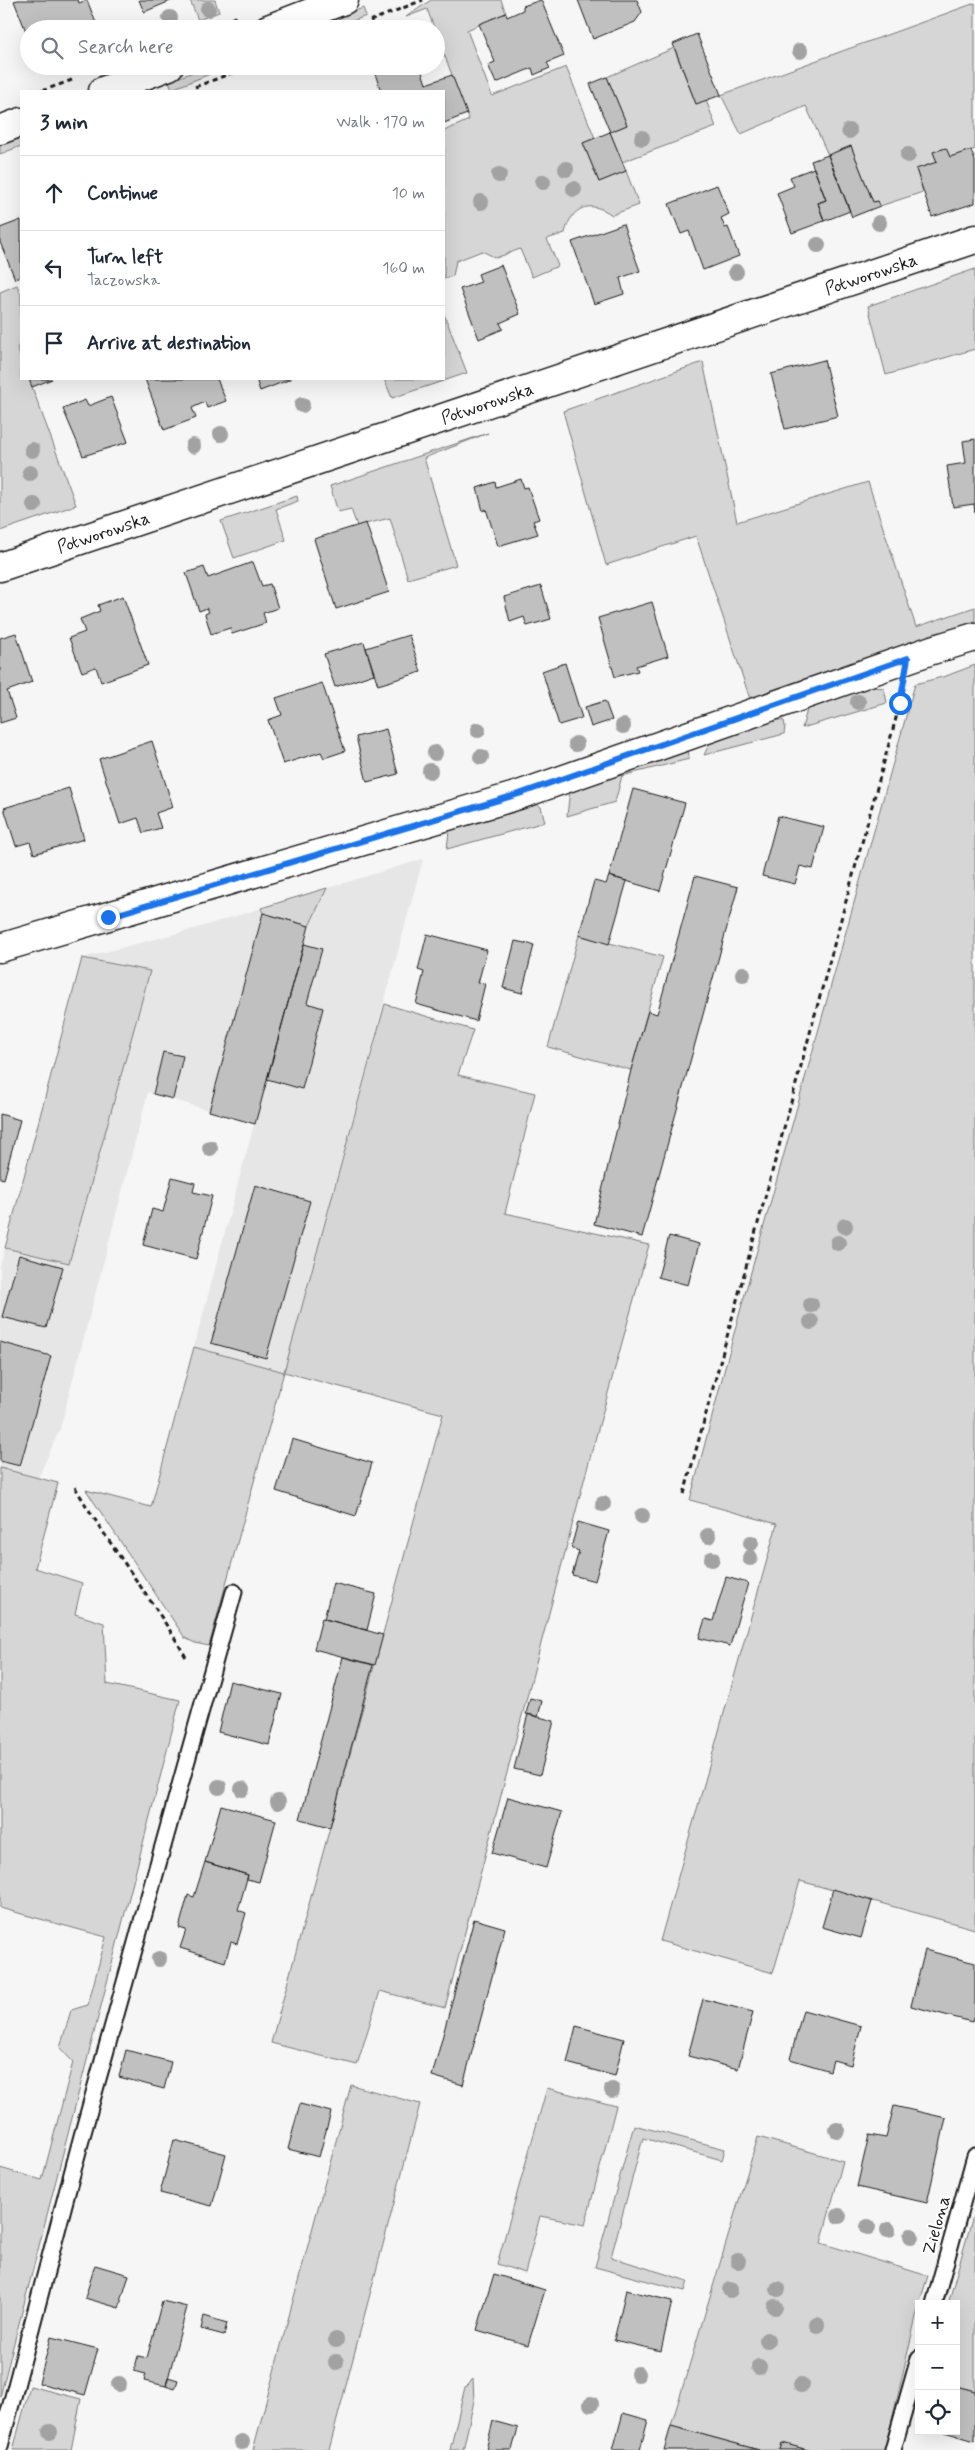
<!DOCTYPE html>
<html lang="en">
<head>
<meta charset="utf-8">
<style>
	:root { --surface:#fff; --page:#f6f6f7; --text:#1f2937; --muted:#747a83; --line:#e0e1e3 }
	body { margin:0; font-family:Mynerve,sans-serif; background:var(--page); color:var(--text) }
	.controls { position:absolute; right:15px; bottom:15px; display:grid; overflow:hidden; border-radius:0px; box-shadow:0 5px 20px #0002 }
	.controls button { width:45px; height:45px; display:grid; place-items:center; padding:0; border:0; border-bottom:1px solid var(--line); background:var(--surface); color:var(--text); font:25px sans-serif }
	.stop { position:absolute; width:15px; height:15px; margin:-11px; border:4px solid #1a73e8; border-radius:50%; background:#fff }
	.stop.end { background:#1a73e8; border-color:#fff; box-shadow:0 1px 5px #0008 }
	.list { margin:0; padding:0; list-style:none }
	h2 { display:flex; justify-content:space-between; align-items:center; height:65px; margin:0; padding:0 20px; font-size:21px }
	h2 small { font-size:16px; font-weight:400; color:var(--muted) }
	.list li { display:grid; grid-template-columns:32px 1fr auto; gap:15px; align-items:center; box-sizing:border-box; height:75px; padding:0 20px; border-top:1px solid var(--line) }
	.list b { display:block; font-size:19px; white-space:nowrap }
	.list p { margin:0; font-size:16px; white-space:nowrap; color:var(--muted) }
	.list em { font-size:16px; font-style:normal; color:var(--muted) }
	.icon { flex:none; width:28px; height:28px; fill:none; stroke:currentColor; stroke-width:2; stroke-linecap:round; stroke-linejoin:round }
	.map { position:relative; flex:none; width:975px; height:2450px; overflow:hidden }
	.search { position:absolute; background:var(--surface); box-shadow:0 5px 20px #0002; left:20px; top:20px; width:425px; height:55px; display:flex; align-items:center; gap:12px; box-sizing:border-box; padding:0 18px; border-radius:28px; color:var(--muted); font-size:19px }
	.panel { position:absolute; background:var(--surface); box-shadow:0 5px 20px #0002; left:20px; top:90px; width:425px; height:290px; border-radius:0px }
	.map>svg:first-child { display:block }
	.built { fill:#e6e6e6 }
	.green { fill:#d6d6d6; stroke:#797979 }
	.building { fill:#c0c0c0; stroke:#1c1c1c }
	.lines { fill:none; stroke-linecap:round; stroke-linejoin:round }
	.lane-casing { stroke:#1c1c1c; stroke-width:19 }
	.street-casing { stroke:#1c1c1c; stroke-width:31 }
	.path { stroke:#1c1c1c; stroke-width:3; stroke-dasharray:5 4; stroke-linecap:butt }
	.lane { stroke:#fff; stroke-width:15 }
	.street { stroke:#fff; stroke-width:28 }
	.tree { fill:#a2a2a2 }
	.route { stroke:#1a73e8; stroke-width:6 }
	.labels { text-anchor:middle; stroke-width:4.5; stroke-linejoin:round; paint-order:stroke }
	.street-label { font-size:18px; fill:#1c1c1c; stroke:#fff }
</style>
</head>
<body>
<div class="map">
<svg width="975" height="2450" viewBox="0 0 975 2450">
	<rect width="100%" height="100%" fill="#f6f6f6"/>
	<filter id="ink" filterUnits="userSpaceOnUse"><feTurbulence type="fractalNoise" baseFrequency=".02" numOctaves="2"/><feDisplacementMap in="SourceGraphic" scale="10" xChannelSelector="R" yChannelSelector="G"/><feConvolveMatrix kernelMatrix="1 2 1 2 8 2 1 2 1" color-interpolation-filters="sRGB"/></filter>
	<g filter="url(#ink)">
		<path class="built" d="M423,859L284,1372L194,1347L254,1124L148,1092L60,1429L38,1478L0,1468V1266L5,1248L68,1263L150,971L82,958L190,930Z"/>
		<path class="green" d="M190,0H215L219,12L198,20Z
			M431,0H501L506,13L467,30L492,96L566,67L595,138L583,143L599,182L626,171L639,205L612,215C590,199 571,207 565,233L547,239L558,266L532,277L520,249L496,258L482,251L456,261L453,276L444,279V131L469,120L427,9L406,17Z
			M975,3V149L950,157L946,148L933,152L937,162L916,169L923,192L880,206L878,201L873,202L851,146L828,155L806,106L741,134L721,95Z
			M363,8L366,16L331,29H308Z
			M674,48L696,104L706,100L716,127L622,162L610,132L627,125L607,77Z
			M209,66H230L172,89L169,81Z
			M21,137V146L0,154V145Z
			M975,269V349L886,375L868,306Z
			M17,285L21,295V345L17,347L21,359V379H29L76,505L0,531V292Z
			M444,314L467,373L392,398L384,379H444Z
			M703,362L737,522L868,482L916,627L975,607V621L750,699L696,536L606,565L563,411Z
			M488,433L424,458L456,565L408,579L390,518L357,526L351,509L338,512L330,486Z
			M297,496L298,501L276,509L286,540L234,558L221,521Z
			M975,665V1929L800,1881L773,1973L660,1941L777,1524L690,1500L736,1326L915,684L946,676Z
			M873,687L884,688L887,703L802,728L808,706L856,690Z
			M775,718L784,721L785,726L784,734L704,755L710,742Z
			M688,748L689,759L622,776L615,802L567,816L570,790Z
			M534,803L541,807L545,822L447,849L449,831Z
			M327,888L309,926L263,913L261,908Z
			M579,935L663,957L631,1070L548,1047Z
			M82,958L150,971L69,1263L5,1248Z
			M385,1004L473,1030L458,1075L535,1093L505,1213L649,1245L587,1469L445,2008L380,1991L357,2065L271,2043L443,1414L284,1372L209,1646L195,1643L185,1638L86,1490L151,1507L194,1347L284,1372Z
			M0,1468L58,1483L35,1568L82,1583L75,1614L104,1623L107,1684L180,1700L0,2397V2168L42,2180L73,2062L60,2048L71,2010L88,2005L106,1937L0,1908Z
			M351,2085L420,2104L329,2450H253Z
			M547,2088L616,2106L585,2225L540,2216L525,2273L497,2264Z
			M634,2125L725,2149L722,2160L643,2138L611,2257L688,2281L685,2291L595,2267Z
			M758,2137L843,2161L821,2243L928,2276L919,2304L885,2450H808L782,2443L780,2450H759L671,2426Z
			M975,2209V2391L956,2386V2304H948Z
			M473,2379L474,2401L463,2450H450L465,2387Z
			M30,2386L81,2399L71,2450H13Z"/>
		<path class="building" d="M18,0H78L79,3L87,0L96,23L79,29H29V39L14,1Z
			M139,0H173L144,12Z
			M541,0L564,56L547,63L550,68L534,75L532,68L496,83L488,65L495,62L479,24L506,13L507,17L523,10V6Z
			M578,0H637L642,12L635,22L593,39Z
			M697,34L721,95L696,104L673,44Z
			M387,66H420L426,84L452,75L467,114L444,123V91H381L374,71Z
			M607,77L627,125L610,132L590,84Z
			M610,132L626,171L599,182L583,143Z
			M851,146L873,202L878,201L880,206L852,217L828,155Z
			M946,148L950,157L971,150L975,161V203L932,217L916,169L937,162L933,152Z
			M828,155L850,211L824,221L818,203L826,200L811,161Z
			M814,168L826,200L818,203L824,221L792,233L777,193L794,186L790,177Z
			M717,185L729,214L721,218L725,228L728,227L739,256L703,270L689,231L681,234L669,204Z
			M21,220V276L15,279L0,242V228Z
			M623,224L640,271L620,278L624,294L594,304L572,242Z
			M501,265L520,314L500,323L503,329L479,339L460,289L481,282L478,274Z
			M824,360L838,416L785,429L771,374Z
			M29,379H52L32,387Z
			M145,379H217L226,401L207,408L205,402L192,408L196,418L164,430Z
			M256,379H291L260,391Z
			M111,397L128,442L83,456L63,409L85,400L88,406Z
			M975,439V513L974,504L953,507L947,466L966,463L963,441Z
			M521,479L524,488L528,487L539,519L533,521L538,534L498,546L486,509L483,511L477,488L495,482L496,487Z
			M366,523L389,592L336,609L314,539Z
			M253,562L262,586L270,584L278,608L263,613L266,623L232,634L230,628L211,634L205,614L209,612L207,608L199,611L186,573L204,567L208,578Z
			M541,586L551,619L527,626L524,617L510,622L504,597Z
			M123,596L148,665L101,682L96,667L82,672L69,638L85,632L80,619L100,611L98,605Z
			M652,602L668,656L636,666L638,671L615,677L598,618Z
			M16,633L32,682L7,691L16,718L0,723V638Z
			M409,635L421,672L378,685L366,648Z
			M364,642L374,674L335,687L324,654Z
			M565,663L582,718L559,725L542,671Z
			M322,683L345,751L324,758L321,752L283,764L268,720L282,715L276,698Z
			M605,701L612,720L591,727L585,707Z
			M386,729L398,774L367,782L356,737Z
			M152,741L173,807L156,813L161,828L143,833L138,818L120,824L99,759Z
			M69,788L84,839L34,854L30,842L16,846L4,808Z
			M633,789L685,803L660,891L609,876Z
			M778,816L824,827L813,869L800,866L795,884L762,876Z
			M609,876L627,881L609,944L579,935L594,881L606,884Z
			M695,876L738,887L642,1237L594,1224L631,1070L648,1011L657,1014Z
			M263,913L309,926L255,1124L209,1111Z
			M427,934L487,950L478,983L485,984L476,1021L416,1004L424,972L418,970Z
			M515,941L534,945L522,993L503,988Z
			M304,944L322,949L307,1003L323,1008L302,1089L267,1079Z
			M163,1052L183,1056L173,1099L153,1094Z
			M0,1114L20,1120L4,1179L0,1178Z
			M172,1177L195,1183L193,1192L212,1196L196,1259L143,1245L152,1209L163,1212Z
			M255,1185L310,1201L266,1358L211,1343Z
			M669,1236L699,1244L688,1285L658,1277Z
			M19,1255L63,1267L46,1328L2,1317Z
			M0,1342L51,1356L20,1466L0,1461Z
			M292,1439L372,1463L356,1516L276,1491Z
			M578,1522L609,1531L595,1581L572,1575L579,1551L571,1548Z
			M726,1577L748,1583L730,1646L699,1638L705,1619L713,1621Z
			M333,1583L376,1594L367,1630L324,1619Z
			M322,1618L383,1635L375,1665L314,1649Z
			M343,1657L373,1665L330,1827L300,1819Z
			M230,1681L282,1694L269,1745L218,1732Z
			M530,1698L542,1701L538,1717L526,1714Z
			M528,1714L554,1721L540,1775L514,1769Z
			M508,1797L562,1812L546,1868L492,1853Z
			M221,1805L276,1820L259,1882L247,1879L248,1875L205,1862Z
			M205,1862L248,1875L238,1910L246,1913L237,1944L231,1942L225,1962L180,1948L186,1930L179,1928L188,1895L194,1897Z
			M833,1889L872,1901L861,1938L822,1927Z
			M474,1919L505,1928L463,2085L432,2076Z
			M925,1950L975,1963V2011L972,2022L911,2006Z
			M703,1999L753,2012L738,2069L688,2056Z
			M803,2010L861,2026L851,2065L833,2060L830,2071L790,2059Z
			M576,2026L624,2039L615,2076L567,2063Z
			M126,2050L171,2062L164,2089L119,2077Z
			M300,2104L331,2112L319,2157L288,2149Z
			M894,2106L946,2118L927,2203L857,2187L869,2135L886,2138Z
			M174,2140L226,2154L212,2206L160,2193Z
			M95,2265L129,2275L119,2308L85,2298Z
			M494,2274L545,2290L528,2345L477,2330Z
			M626,2290L672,2301L661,2351L614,2340Z
			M162,2301L187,2307L166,2386L144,2381L146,2374L134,2371L138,2356L147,2358Z
			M204,2316L227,2323L224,2335L201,2329Z
			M51,2337L98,2349L85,2395L39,2383Z
			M168,2377L178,2380L175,2389L166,2386Z
			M956,2386L975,2391V2441L941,2431H956Z
			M623,2413L648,2420L640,2450H613Z
			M493,2421L518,2428L512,2450H486Z
			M671,2426L759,2450H664Z
			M782,2443L808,2450H780Z"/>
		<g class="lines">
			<defs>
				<path id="lane" d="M934,2304L975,2156
					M0,2446L82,2136L234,1592
					M893,2450L919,2358"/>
				<g id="street">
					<path d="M268,29L344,0"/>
					<path d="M103,91L169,66"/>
					<path d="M0,130L21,122"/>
					<path id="s1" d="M0,567L975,239"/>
					<path d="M0,948L519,795L932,650L975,637"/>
				</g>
			</defs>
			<use href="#lane" class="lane-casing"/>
			<use href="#street" class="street-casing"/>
			<path class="path" d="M370,21L423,0
				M206,29L238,16
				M195,87L250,66
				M42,91L72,80
				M75,1487C109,1546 153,1599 187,1659
				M684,1494L902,696"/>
			<use href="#lane" class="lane"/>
			<use href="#street" class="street"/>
		</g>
		<g class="tree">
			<circle cx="208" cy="9" r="8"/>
			<circle cx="170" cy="18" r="8"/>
			<circle cx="800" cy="51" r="8"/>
			<circle cx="849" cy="131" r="8"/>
			<circle cx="642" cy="138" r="8"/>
			<circle cx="908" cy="155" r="8"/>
			<circle cx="566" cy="169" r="8"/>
			<circle cx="499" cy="175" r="8"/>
			<circle cx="543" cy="182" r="8"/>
			<circle cx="574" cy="189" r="8"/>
			<circle cx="481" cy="202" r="8"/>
			<circle cx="879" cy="223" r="8"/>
			<circle cx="818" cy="245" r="8"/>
			<circle cx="736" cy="272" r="8"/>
			<circle cx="302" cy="405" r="8"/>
			<circle cx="221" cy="434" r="8"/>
			<circle cx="193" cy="446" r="8"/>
			<circle cx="32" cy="450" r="8"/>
			<circle cx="30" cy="473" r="8"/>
			<circle cx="34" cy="505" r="8"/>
			<circle cx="858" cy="702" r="8"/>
			<circle cx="623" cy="726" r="8"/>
			<circle cx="478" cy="730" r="8"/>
			<circle cx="576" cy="744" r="8"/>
			<circle cx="435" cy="753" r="8"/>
			<circle cx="481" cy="757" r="8"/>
			<circle cx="430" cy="771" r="8"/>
			<circle cx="743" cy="974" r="8"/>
			<circle cx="210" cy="1148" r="8"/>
			<circle cx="845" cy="1226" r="8"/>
			<circle cx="838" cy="1243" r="8"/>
			<circle cx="811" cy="1305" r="8"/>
			<circle cx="811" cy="1322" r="8"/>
			<circle cx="603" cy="1504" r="8"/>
			<circle cx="642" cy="1516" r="8"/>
			<circle cx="708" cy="1536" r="8"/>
			<circle cx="751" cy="1543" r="8"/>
			<circle cx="750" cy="1558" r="8"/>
			<circle cx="712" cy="1559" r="8"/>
			<circle cx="219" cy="1787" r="8"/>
			<circle cx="242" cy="1789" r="8"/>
			<circle cx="278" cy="1802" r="8"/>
			<circle cx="159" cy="1959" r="8"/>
			<circle cx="612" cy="2090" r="8"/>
			<circle cx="837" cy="2130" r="8"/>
			<circle cx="839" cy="2216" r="8"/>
			<circle cx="868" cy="2227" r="8"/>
			<circle cx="888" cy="2230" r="8"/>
			<circle cx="911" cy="2236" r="8"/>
			<circle cx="738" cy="2261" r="8"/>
			<circle cx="778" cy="2289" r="8"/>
			<circle cx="730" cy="2290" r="8"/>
			<circle cx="775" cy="2307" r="8"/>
			<circle cx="817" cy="2325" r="8"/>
			<circle cx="336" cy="2340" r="8"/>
			<circle cx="767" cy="2340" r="8"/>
			<circle cx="336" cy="2362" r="8"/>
			<circle cx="759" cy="2367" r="8"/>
			<circle cx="638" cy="2374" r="8"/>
			<circle cx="119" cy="2384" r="8"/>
			<circle cx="801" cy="2385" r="8"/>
			<circle cx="591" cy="2404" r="8"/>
			<circle cx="50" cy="2432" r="8"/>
			<circle cx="242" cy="2442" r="8"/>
		</g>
	</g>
	<g class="lines" filter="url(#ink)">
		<path class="route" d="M108,917L519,794L908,658L900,703"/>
	</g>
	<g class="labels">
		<g class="street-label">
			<text dy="6" stroke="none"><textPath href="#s1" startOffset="919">Potworowska</textPath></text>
			<text dy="6" stroke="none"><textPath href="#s1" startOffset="514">Potworowska</textPath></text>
			<text dy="6" stroke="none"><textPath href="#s1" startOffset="109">Potworowska</textPath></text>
			<text transform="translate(936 2225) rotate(-74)" y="6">Zielona</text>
		</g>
	</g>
</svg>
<div class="controls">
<button>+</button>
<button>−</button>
<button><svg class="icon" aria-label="locate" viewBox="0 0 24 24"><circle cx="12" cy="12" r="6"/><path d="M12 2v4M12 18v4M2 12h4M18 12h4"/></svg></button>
</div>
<div class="stop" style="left:900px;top:703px"></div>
<div class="stop end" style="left:108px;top:917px"></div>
<div class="search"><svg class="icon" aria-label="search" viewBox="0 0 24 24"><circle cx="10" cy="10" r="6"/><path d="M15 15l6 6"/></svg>Search here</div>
<section class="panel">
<h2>3 min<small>Walk · 170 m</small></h2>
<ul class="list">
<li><svg class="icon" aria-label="ahead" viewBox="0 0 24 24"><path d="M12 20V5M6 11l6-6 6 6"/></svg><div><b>Continue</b></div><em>10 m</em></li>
<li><svg class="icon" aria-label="left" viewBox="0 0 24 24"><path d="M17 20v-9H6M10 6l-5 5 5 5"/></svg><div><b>Turn left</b><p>Taczowska</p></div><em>160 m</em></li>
<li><svg class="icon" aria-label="arrive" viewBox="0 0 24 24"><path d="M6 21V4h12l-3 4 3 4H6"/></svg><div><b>Arrive at destination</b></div></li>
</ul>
</section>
</div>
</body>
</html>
